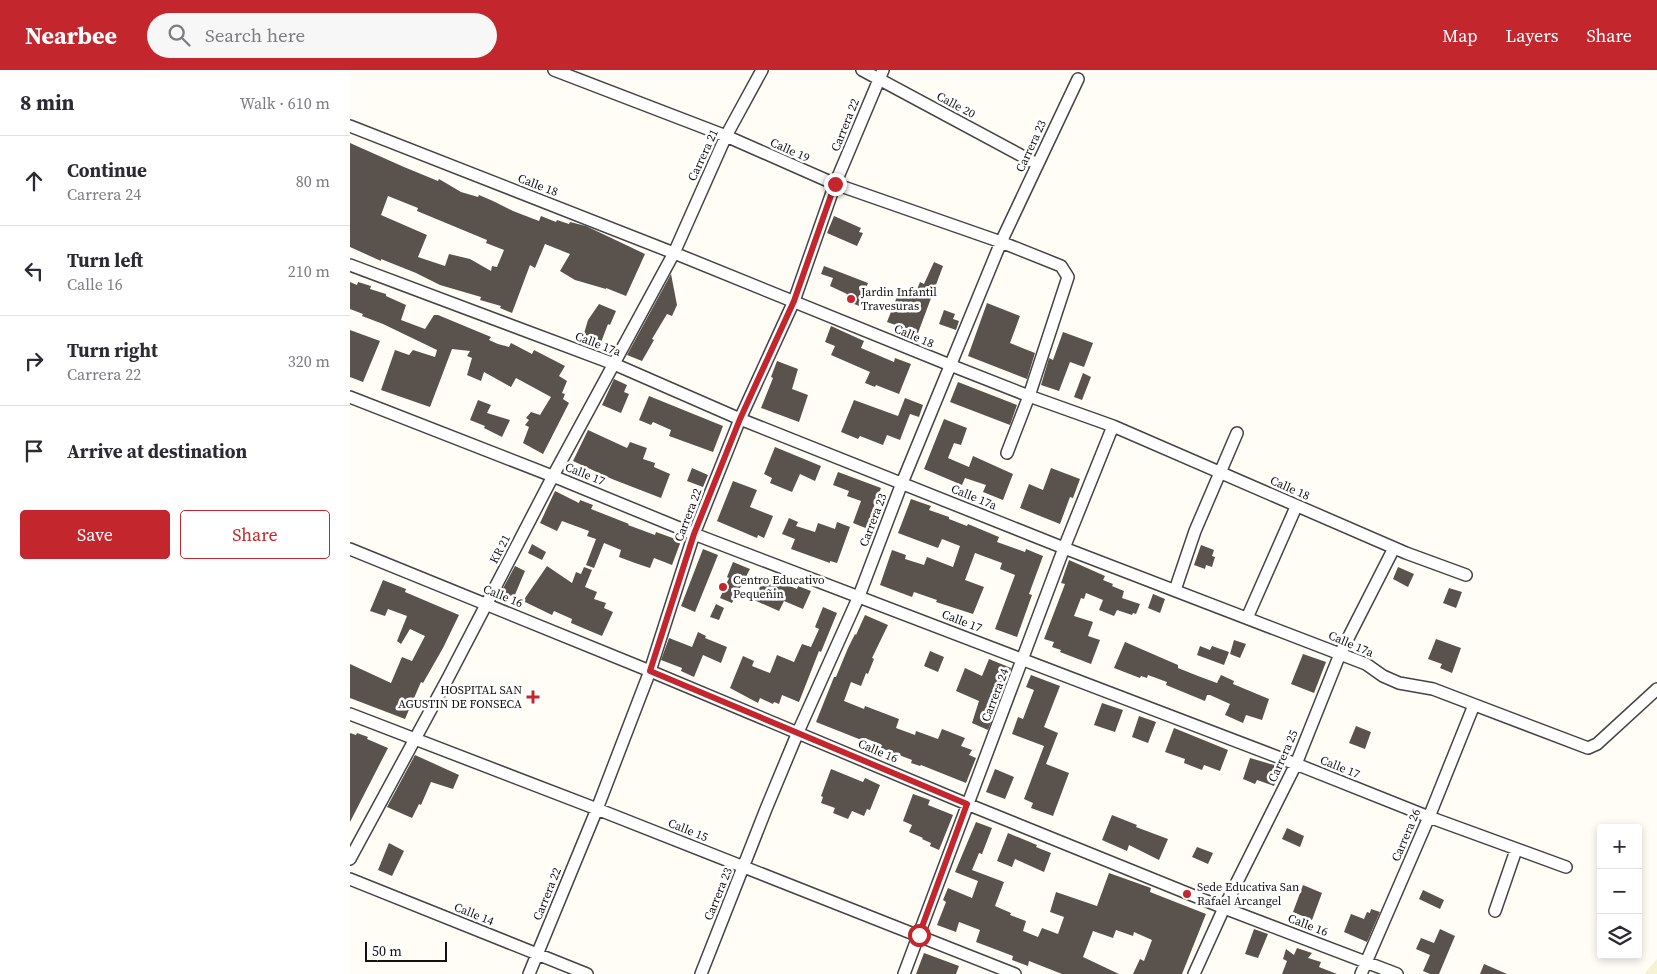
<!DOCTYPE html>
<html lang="en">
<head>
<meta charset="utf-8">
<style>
	:root { --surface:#fff; --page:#f7f7f7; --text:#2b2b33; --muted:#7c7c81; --line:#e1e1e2; --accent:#c4262e }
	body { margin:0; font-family:"Source Serif 4",serif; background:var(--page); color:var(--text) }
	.controls { position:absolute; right:15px; bottom:15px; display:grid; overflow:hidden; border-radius:5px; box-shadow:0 2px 8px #0003 }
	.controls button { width:45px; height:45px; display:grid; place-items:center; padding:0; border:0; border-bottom:1px solid var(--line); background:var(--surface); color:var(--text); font:25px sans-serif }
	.scale { position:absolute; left:15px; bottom:12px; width:82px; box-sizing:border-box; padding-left:5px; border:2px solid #111; border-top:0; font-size:14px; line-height:18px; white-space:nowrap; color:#111; -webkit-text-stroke:4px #fff; paint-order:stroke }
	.stop { position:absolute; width:15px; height:15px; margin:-11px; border:4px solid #c4262e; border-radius:50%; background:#fff }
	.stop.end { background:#c4262e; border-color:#fff; box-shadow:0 1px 5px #0008 }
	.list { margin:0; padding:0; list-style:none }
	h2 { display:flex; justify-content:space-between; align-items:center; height:65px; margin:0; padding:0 20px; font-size:21px }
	h2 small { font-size:16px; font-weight:400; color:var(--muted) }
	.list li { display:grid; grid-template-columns:32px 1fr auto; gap:15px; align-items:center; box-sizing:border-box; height:90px; padding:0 20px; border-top:1px solid var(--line) }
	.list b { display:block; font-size:19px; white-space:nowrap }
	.list p { margin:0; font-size:16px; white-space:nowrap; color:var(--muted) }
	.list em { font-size:16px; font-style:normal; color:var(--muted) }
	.actions { display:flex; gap:10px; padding:15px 20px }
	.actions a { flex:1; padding:11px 0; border:1px solid var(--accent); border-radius:5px; text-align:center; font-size:18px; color:var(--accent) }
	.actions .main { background:var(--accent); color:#fff }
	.icon { flex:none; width:28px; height:28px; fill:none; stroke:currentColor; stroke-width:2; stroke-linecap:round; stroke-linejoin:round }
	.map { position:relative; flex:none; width:1307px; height:904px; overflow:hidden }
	header { display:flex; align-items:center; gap:30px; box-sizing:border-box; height:70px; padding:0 25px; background:var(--accent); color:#fff }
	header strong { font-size:24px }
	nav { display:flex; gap:28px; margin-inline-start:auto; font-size:18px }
	.search { width:350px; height:45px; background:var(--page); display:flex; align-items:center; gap:12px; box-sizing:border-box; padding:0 18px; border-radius:28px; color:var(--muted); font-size:19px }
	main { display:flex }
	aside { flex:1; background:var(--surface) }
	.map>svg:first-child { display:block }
	.farmland { fill:#f6f3d4 }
	.building { fill:#5a524d; fill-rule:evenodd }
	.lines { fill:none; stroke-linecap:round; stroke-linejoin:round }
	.minor-casing { stroke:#444; stroke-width:14 }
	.minor { stroke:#fff; stroke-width:11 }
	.route { stroke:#c4262e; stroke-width:6 }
	.poi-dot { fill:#c4262e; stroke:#fff; stroke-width:2 }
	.labels { text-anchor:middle; stroke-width:5; stroke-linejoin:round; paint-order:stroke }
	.street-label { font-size:12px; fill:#111; stroke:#fff }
	.poi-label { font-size:12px; fill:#111; stroke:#fff; text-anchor:start }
</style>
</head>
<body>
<header>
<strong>Nearbee</strong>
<div class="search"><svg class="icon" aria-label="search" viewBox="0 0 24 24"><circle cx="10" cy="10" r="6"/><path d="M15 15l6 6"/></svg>Search here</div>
<nav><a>Map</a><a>Layers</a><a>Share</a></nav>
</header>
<main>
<aside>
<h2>8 min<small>Walk · 610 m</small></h2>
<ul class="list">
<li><svg class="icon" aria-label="ahead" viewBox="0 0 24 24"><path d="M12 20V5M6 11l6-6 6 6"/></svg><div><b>Continue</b><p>Carrera 24</p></div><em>80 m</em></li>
<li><svg class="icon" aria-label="left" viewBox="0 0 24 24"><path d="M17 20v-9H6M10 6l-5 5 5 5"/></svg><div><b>Turn left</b><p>Calle 16</p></div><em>210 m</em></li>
<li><svg class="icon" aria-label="right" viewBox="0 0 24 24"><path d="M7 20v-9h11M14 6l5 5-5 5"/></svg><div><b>Turn right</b><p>Carrera 22</p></div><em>320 m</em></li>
<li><svg class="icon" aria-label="arrive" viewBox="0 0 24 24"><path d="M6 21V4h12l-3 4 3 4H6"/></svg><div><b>Arrive at destination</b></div></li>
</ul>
<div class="actions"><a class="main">Save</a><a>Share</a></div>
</aside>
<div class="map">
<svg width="1307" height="904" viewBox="0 0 1307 904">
	<rect width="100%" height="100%" fill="#fffdf5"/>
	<path class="farmland" d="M1307,889V904H1294Z"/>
	<path class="building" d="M0,73L54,97L88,111L89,109L111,122L128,127L129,125L143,131L163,141L189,151L191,146L206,152L207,150L219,154L220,152L236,156L295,184L276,226L256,218V219L225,210L210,201L220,184L195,174L185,198L180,195L162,243L150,238L151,236L130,230L131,227L90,215L66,203L31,189V191L0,177ZM38,126L68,138L67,141L137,170L136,173L154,180L147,197L142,196L141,201L120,189L99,184L95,196L68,187L77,165L31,145Z
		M484,146L511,158L509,162L513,163L507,176L477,163Z
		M584,192L593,196L568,263L537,252L550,219L565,225L570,212L574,214Z
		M474,196L518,213L509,236L495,230L497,224L480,216L483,208L471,204Z
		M321,204L327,235L322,246L317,244L302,269L304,270L292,291L277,285Z
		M0,212L7,215L8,212L21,216L20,219L36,224V226L56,235L51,250L75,259L84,245H88L141,267L139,270L148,274L159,277L161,273L182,284L184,280L215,296L209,306L217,311L212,323L215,324L213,329L219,333L193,384L173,373L179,357L175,355L179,350L176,348L181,342L190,345L201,327L166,308L161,317L134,302L131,311L117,305L122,288L117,286L120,281L102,279L80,337L31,320L45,280L59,285L63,280L85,287L87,280L33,254L12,246L13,244L0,239Z
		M637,233L670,246L660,273L685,283L677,309L618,286Z
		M249,234L266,241L260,255L258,254L250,275L233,267L238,250Z
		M594,240L605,244L603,249L609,251L606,260L589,254Z
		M481,256L514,271L511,278L544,292L545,288L561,294L549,324L526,315L525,317L515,313L520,302L481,285L485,276L475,272Z
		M0,260L30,271L13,312L0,307Z
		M713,262L743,273L734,297L720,292L709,321L691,315L699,288L703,290Z
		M427,291L448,299L442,319L458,325L449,352L411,338L423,308L421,307Z
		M733,303L741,307L732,330L724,327Z
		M264,309L277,315L274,322L279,324L271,343L252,335Z
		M608,312L667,335L660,355L600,332Z
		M299,326L373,356L363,382L319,366L321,360L303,352L301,355L289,350Z
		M555,328L573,335L569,347L560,344L550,370L537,365L533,375L510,366L508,369L491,362L504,330L548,346Z
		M128,330L141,335L137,343L160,350L152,367L134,358L135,356L120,350Z
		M594,349L617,358L611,375L604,373L598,388L619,397L623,386L663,404L653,430L633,422L636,415L615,408L612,415L574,399Z
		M238,360L277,378L280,372L297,378L293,389L305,393L304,397L320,404L311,428L262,409L223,391Z
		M425,377L471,396L465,411L450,404L442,422L420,413L422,408L414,404Z
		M342,398L358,405L353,417L337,411Z
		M701,398L730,409L723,428L720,427L710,454L670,438L679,414L693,420Z
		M488,402L531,418L521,444L529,447L523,461L503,453L511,431L497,426L499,421L483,415Z
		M383,411L407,420L400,437L423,446L414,468L408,465L407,468L367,451Z
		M205,421L229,433L230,430L243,435L241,439L279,454L278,455L305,465L306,462L331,471L322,495L304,488L300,498L285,493L269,487L271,480L254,473L244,498L236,495L246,469L237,466L239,461L212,451L207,461L190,453Z
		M561,429L581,436L579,440L599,447V449L617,456L618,454L649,467L647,472L675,482L676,479L693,486L679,524L682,525L667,567L645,559L665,505L650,499L652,493L625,483L615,510L634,517L623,544L586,532L587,530L564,522L562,527L530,515L542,480L556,485L555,489L574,495L577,487L603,497L610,476L592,469L588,478L548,463Z
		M439,448L448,452L446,456L465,462L468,453L485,459L487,452L500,457L487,493L480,491V493L441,479L445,469L432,464Z
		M182,474L196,482L192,490L178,483Z
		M851,475L864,480L862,486L865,487L862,497L856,495L855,499L844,495Z
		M353,479L368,485L345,542L331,536Z
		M719,490L755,506L753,510L763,514L762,516L774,521L772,528L790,534L786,544L783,543L782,545L767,540L764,546L749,540L753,530L736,523L734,529L731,528L724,546L743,552L738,566L750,570L741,594L710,582L711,580L702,577L704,572L694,569L715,514L711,513Z
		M383,492L400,499L382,533L370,528L379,508L377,507Z
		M165,496L175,501L164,527L151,522Z
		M197,496L222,513L226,502L231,504L234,497L242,500L235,517L247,522L244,529L256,533L254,538L263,542L252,566L221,553L222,549L204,541L202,545L173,531Z
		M1048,497L1064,504L1058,517L1043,509Z
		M415,506L447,519L448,516L461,521L453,539L434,531L429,541L404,530Z
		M33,510L56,519L55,522L109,545L93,578L73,613L71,612L55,649L0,628V594L41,613L52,587L62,591L75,566L60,559L51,574L47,571L57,546L38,539L35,546L20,541Z
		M1099,518L1112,522L1106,538L1093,533Z
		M803,524L815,529L810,543L798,538Z
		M366,534L374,538L369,550L360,547Z
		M473,537L487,543L471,582L469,581L449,632L432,625L429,634L424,632L423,634L410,628L408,633L380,618L393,586L404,591L402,596L420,603L427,585L444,592L452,574L461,577L469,559L465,557Z
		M515,545L538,555L522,588L524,589L518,604L516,603L511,616L501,612L494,631L514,639L515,636L549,649L546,658L565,665L566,661L588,669L592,659L615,668L611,676L622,680L619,685L626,688L616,713L571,695L570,696L561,693L562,690L531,678L532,675L515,668L514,671L466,652L484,607H486L498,578L505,564L506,565Z
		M348,562L356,566L355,568L377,577L371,593L353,585L344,607L331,601L332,598L311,590L319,568L342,577Z
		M1086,569L1111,578L1102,603L1090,598L1092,594L1078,589Z
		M884,570L896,574L890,588L880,584Z
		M775,572L828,595V598L848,606L867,613L871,605L884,611L883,614L919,629L912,650L896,645L893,653L875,645L880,634L860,625H857L855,631L816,615L817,612L798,605L797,608L791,606L790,608L764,598Z
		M850,576L860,580L862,576L879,582L874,595L847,585Z
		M580,581L594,587L588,602L574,596Z
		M953,584L976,592L964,623L941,614Z
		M639,589L661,598L638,660L622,653L629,631L606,621L615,598L632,606Z
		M681,605L710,616L694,657L708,663L696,694L719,703L703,746L681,738L683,733L674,729L694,676L662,664L668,647L673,649L684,620L676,617Z
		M752,633L773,640L765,662L744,655Z
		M789,646L806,652L798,673L782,667Z
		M1006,656L1021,662L1015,679L999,673Z
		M824,658L878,680L870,701L854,695L852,700L834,693L835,689L815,682Z
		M0,663L6,665L7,663L18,667L17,669L38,678L0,752Z
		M65,685L109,705L103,719L81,712L71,735L69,734L62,748L37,737Z
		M900,688L931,697L924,716L907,710L905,714L893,709Z
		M481,699L513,712L515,708L530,715L520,740L517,739L514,746L502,741L498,749L483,743L485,738L471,733L473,727L471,726Z
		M645,699L664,707L655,729L636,722Z
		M563,724L580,730L578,735L603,745L589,780L580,776L581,773L572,769L573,768L559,762L562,755L553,751Z
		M762,745L787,755L786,757L818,769L809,790L779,775L777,781L752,770Z
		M626,752L642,758L632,784L629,783L622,800L654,812L645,836L661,843L660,845L676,851L673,861L688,867L692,858L708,864L714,847L700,842L706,822L747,836L759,803L801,818L800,822L856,844L832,904H783L790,889L794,891L802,870L784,862L783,866L766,860L763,868L743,861L733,887L769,904H712L679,891L678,896L662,890L663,886L626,872L630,860L609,852L606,862L587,855L596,832L593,830L598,818L622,828L628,811L605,802Z
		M937,758L954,766L950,777L932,769Z
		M658,763L687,775L686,777L701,783L694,802L665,789L662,797L647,791Z
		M39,773L54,781L42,806L28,800Z
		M847,777L863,783L858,794L842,787Z
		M953,815L972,823L962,850L943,842Z
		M1073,820L1094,830L1090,839L1069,829Z
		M1021,839L1030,842L1017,872L994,862L1001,844L1014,849L1017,842L1020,843Z
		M904,859L918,864L908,888L895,884Z
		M1090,859L1105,866L1089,904H1080L1073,901L1080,885L1066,879L1071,868L1084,873Z
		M947,878L962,883L958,888L971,892L969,897L987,904H932L937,891L933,889L936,879L944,885Z
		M574,883L609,896L606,904H566Z
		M1134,894L1157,904H1130Z"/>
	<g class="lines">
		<defs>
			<path id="minor" d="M204,0L376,66L485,114L651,172L711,196L718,207L679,326L657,383
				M512,0L687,94
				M0,56L324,183L600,295L679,326L763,356L1056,483L1116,505
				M0,195L264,294L390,349L714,478L1016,594L1033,606L1049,613L1083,619L1238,678L1247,674L1307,619
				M0,327L210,409L344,464L946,694L1079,747L1216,797
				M0,479L300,601L617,734L874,838L1047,904
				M825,520L845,461L887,363
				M897,548L946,437
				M0,644L247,739L665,904
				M0,789L98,608L203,406L324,183L376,66L412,0
				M0,809L237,904
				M1145,841L1166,780
				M179,904L247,739L300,601L344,464L390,349L444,231L485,114L533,0
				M351,904L416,739L448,662L509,526L552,413L651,172L728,9
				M554,904L714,478L763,356
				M844,904L874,838L946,694L990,584L1044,478
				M1011,904L1079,747L1124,635"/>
		</defs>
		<use href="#minor" class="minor-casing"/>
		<use href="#minor" class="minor"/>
	</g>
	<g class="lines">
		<path class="route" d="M485,114L444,231L390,349L344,464L300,601L617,734L569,865"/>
	</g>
	<g class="poi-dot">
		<circle cx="501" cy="229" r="5"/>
		<circle cx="373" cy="517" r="5"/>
		<path d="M180.5 619.5h5v5h5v5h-5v5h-5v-5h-5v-5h5z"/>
		<circle cx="837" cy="824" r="5"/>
	</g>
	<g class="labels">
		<g class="street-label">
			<text transform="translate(606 35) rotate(28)" y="4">Calle 20</text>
			<text transform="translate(495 55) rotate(-68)" y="4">Carrera 22</text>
			<text transform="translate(681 76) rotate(-65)" y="4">Carrera 23</text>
			<text transform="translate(440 80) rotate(24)" y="4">Calle 19</text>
			<text transform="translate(353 85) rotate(-65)" y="4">Carrera 21</text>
			<text transform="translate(188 115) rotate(21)" y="4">Calle 18</text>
			<text transform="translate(564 266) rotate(23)" y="4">Calle 18</text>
			<text transform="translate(248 274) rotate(21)" y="4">Calle 17a</text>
			<text transform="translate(235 404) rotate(22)" y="4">Calle 17</text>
			<text transform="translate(940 418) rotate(24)" y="4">Calle 18</text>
			<text transform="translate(624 427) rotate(22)" y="4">Calle 17a</text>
			<text transform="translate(338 445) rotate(-69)" y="4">Carrera 22</text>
			<text transform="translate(523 450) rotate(-69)" y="4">Carrera 23</text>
			<text transform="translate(150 479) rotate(-63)" y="4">KR 21</text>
			<text transform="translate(153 526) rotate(22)" y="4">Calle 16</text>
			<text transform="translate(612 551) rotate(21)" y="4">Calle 17</text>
			<text transform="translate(1001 574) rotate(23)" y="4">Calle 17a</text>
			<text transform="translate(645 625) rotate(-69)" y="4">Carrera 24</text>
			<text transform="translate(528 681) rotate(23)" y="4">Calle 16</text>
			<text transform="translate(933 686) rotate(-66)" y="4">Carrera 25</text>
			<text transform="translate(990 697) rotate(22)" y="4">Calle 17</text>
			<text transform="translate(338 760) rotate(22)" y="4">Calle 15</text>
			<text transform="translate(1056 765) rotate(-67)" y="4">Carrera 26</text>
			<text transform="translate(197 824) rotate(-68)" y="4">Carrera 22</text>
			<text transform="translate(368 824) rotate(-68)" y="4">Carrera 23</text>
			<text transform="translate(124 844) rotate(22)" y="4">Calle 14</text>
			<text transform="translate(958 855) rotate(21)" y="4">Calle 16</text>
		</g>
		<g class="poi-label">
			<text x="511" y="226">Jardin Infantil<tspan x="511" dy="14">Travesuras</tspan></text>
			<text x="383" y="514">Centro Educativo<tspan x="383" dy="14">Pequeñin</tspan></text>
			<text x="172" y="624" text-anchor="end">HOSPITAL SAN<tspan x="172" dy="14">AGUSTIN DE FONSECA</tspan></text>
			<text x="847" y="821">Sede Educativa San<tspan x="847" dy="14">Rafael Arcangel</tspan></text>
		</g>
	</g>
</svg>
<div class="controls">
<button>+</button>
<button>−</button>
<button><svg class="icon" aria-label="layers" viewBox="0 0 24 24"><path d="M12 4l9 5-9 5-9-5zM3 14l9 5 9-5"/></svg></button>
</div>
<div class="scale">50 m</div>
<div class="stop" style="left:569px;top:865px"></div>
<div class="stop end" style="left:485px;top:114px"></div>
</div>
</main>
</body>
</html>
